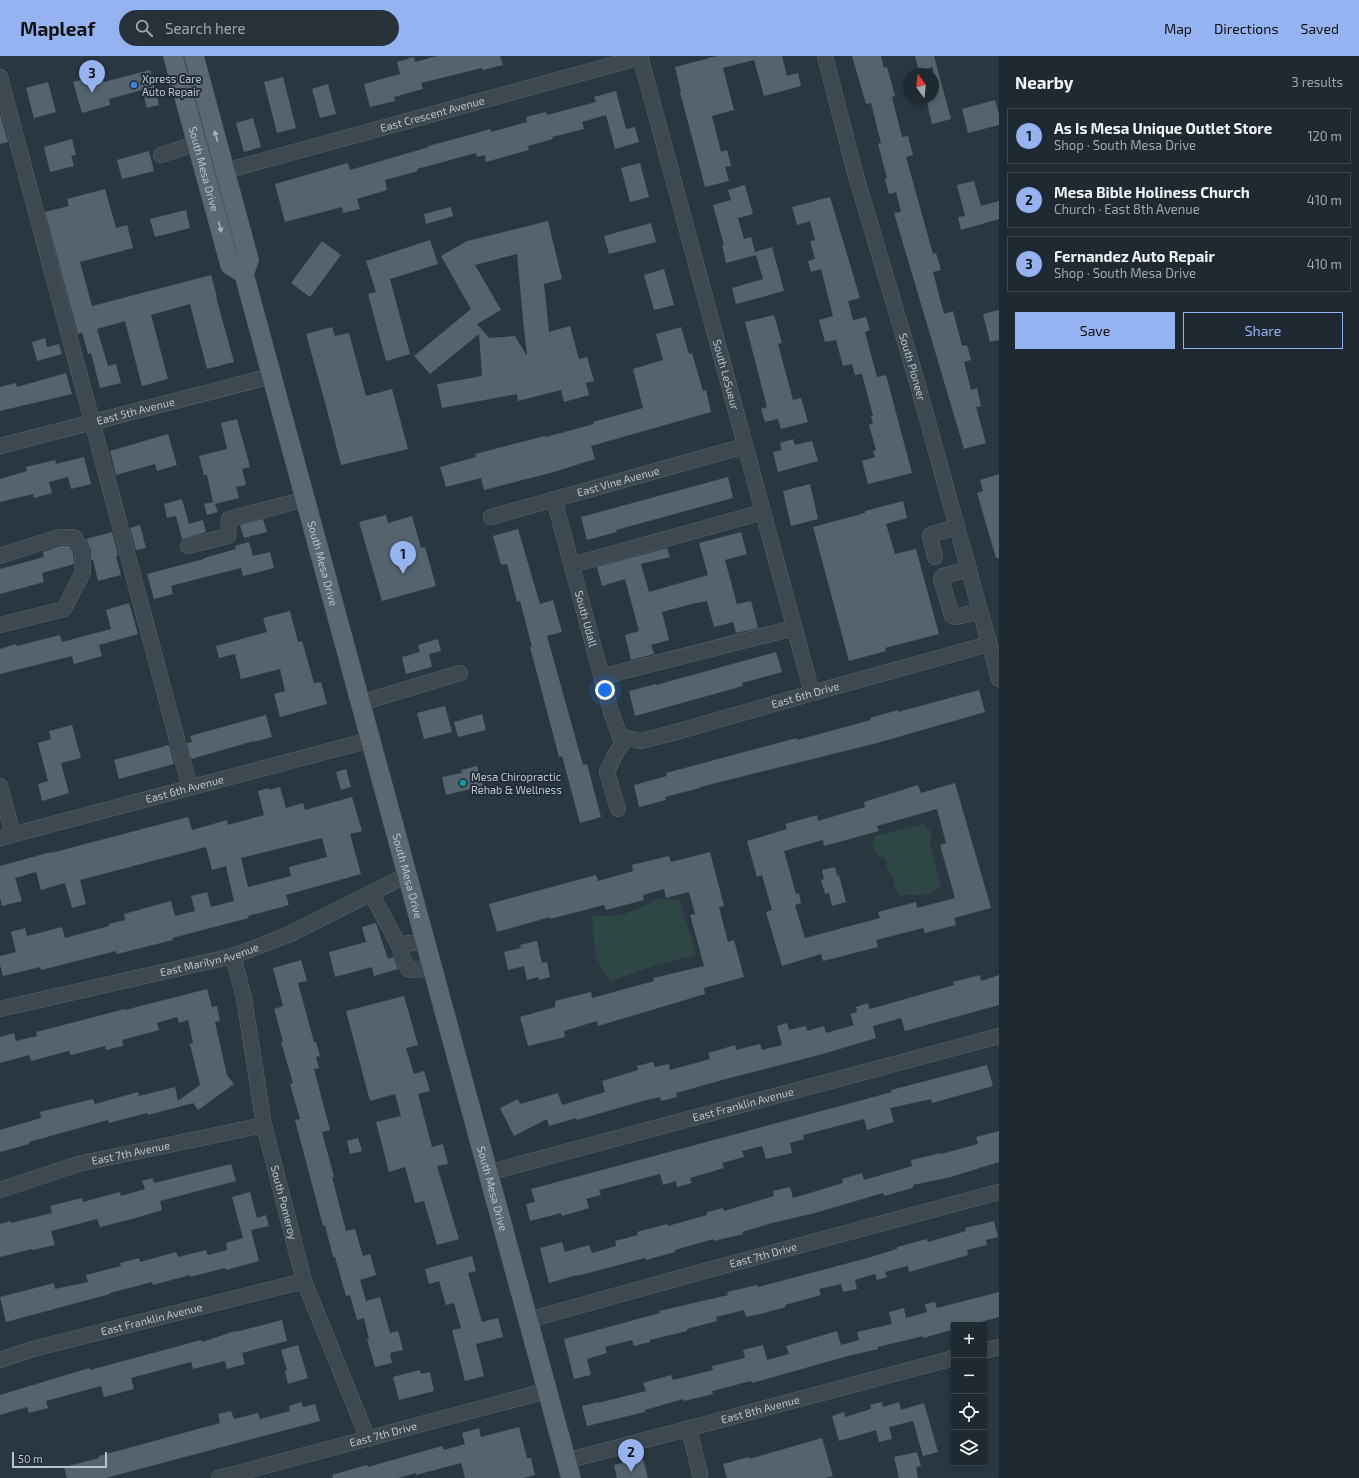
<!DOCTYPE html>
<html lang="en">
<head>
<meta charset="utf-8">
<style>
	:root { --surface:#1f2931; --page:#273139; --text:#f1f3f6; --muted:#a1a6ab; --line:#3c454d; --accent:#95b2f1 }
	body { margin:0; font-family:"Exo 2",sans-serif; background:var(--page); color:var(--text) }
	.controls { position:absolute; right:12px; bottom:12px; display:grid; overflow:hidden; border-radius:0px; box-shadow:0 2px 6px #0003 }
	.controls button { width:36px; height:36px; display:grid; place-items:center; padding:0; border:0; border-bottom:1px solid var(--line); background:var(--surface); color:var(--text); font:20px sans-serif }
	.compass { position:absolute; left:903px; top:12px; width:36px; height:36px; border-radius:50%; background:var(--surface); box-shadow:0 2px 6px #0003; rotate:345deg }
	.scale { position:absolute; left:12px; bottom:10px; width:95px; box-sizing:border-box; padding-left:4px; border:2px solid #bac3cb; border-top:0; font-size:11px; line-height:14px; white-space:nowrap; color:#bac3cb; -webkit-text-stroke:3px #222d37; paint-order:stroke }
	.you { position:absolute; left:605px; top:634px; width:14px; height:14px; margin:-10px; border:3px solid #fff; border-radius:50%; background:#1a73e8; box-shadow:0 0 0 6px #1a73e833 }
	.badge { display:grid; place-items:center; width:26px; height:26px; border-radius:50%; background:var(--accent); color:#111; font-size:13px; font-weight:700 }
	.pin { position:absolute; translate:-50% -33px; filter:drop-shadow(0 1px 2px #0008) }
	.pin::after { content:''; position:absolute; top:21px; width:14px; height:12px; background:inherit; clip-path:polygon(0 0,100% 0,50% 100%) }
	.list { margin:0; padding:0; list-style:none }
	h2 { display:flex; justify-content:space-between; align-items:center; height:52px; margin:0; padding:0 16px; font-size:17px }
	h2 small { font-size:13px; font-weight:400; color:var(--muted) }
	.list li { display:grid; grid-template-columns:26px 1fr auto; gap:12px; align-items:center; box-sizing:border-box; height:56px; margin:0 8px 8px; padding:0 8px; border:1px solid var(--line); border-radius:0px }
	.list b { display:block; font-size:15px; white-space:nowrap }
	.list p { margin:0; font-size:13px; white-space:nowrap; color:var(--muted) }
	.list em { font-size:13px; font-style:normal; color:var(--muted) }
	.actions { display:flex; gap:8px; padding:12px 16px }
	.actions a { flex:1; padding:9px 0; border:1px solid var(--accent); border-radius:0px; text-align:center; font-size:14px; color:var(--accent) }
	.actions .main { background:var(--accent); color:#111 }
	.icon { flex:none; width:22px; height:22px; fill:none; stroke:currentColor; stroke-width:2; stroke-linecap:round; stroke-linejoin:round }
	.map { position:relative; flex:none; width:999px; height:1422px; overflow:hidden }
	header { display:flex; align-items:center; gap:24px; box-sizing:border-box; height:56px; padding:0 20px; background:var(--accent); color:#111 }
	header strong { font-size:19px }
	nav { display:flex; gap:22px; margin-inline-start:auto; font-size:14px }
	.search { width:280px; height:36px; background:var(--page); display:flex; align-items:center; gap:10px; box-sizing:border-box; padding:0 14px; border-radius:22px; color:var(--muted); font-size:15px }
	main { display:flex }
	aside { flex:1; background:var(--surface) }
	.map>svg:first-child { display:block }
	.green { fill:#2e4644 }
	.building { fill:#54646e; fill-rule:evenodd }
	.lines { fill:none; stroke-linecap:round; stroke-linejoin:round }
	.minor-casing { stroke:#5b666f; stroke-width:16 }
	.major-casing { stroke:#4a545e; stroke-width:20 }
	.minor { stroke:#3d4851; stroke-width:15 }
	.major { stroke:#5b6771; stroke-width:19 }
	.oneway { fill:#a7b1b9 }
	.shop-dot { fill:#3f7fe0; stroke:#222d37; stroke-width:1.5 }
	.culture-dot { fill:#0f9aa8; stroke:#222d37; stroke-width:1.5 }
	.labels { text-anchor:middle; stroke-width:4; stroke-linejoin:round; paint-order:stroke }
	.poi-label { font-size:11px; fill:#bac3cb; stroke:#222d37; text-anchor:start }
	.street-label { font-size:11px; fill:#bac3cb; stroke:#222d37 }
</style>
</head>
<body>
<header>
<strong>Mapleaf</strong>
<div class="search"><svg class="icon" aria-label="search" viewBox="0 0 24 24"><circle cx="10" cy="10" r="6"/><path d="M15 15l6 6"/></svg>Search here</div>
<nav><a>Map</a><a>Directions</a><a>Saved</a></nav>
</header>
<main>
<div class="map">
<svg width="999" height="1422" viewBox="0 0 999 1422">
	<rect width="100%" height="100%" fill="#293741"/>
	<path class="green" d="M924,768L929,773L932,781L930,790L941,830C936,833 929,838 923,839C913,841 913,835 901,841L895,833L893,822L886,810L887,806L884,802L878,800L873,791L874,780Z
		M656,843L680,844L696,899L657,909L611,925C592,902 594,889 592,861C602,858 606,862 614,860C629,858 643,851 656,843Z"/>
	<path class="building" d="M437,0H500L503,9L483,14L482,12L421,27L423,33L394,41L395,45L370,51L364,28L400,18L397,6L414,1L415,6Z
		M717,0H782L787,20L798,17L801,30L764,40L754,4L723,12L734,54L712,60L721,96L727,94L731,110L725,111L729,125L705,131L680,36H681L675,11Z
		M852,0H881L884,12L887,11L895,40L892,41L902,81L908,80L913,99L906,101L933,198L936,197L941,214L933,216L944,258L953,255L962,290L967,289L971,304L964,306L971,334L977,332L981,350L976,351L986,387L964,393L894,157L901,156L896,136L889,138L885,123L887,122L878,88L881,87L871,47L866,48Z
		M915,0H934L951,63L932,68L926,42H933V11L919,15Z
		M150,14L159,49L147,52L142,34L109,43L110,49L82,57L73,26L102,18L104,26Z
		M283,21L296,72L277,77L264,26Z
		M48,26L56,56L34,62L26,32Z
		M328,28L336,58L320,62L312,33Z
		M616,35L626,73L635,71L639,86L615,93L606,59L582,66L584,73L552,81L553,83L528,90L529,94L486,106L485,99L477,101L476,97L417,113L418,115L385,124L387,134L357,143L360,153L343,157L342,151L285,166L275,128L348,107L350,114L429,91L428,90L473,78L490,73L491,76L527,66L526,61L546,56L547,59L596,46L594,41Z
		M995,44L999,58V69L968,77L962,53Z
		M0,57L8,86L0,88Z
		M253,62L261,91L244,96L236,67Z
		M72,83L76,99L71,100L74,110L50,116L44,91Z
		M149,95L154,115L122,123L117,104Z
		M640,107L649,141L630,146L621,112Z
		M974,125L981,150L999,145V163L961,174L958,161L965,160L957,129Z
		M745,129L753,158L738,162L744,183L751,181L756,199L726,207L722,189H724L713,149L731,144L728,134Z
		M105,133L116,172L127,169L133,192L80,206L92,250L211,219L217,241H216L234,306L207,313L190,248L151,259L168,323L142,330L125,265L97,273L108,310L116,308L121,327L100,332L91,297L88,298L82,276L78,278L45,156L69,150L67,143Z
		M830,141L860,242L848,245L853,264L866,261L870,274L865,276L877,321L886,319L912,417L868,428L862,405L875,401L873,395L876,394L869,369L873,367L871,360H873L862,318L855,319L852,308L843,310L836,284L825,286L819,264L833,260L821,213L811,216L808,205L815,203L810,185L815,184L810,165L797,169L792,151Z
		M451,151L453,160L426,168L424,158Z
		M186,154L190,172L155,181L150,163Z
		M548,165L562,223L544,228L549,276L570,270L579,303L587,301L594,325L586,327L589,339L564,346L561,334L518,345L517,338L442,352L437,328L482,320L479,278L430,318L414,300L471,253L441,200L467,185ZM517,198L523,264L527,300L515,280L489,282L477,268L501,254L475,209Z
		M651,167L656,186L609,198L604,180Z
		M430,184L438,208L390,223L410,298L386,305L368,238L376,236L366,205Z
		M322,185L341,199L310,241L291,227Z
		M772,191L784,235L736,248L732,232L763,223L755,196Z
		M664,213L674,249L654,254L644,219Z
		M999,254V284L990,286L983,258Z
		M774,259L782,287L778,288L793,344L801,342L808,366L781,373L778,363L765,366L761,353L767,351L745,266Z
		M332,271L335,280L349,277L366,340L392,333L408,393L341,409L326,350L306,278Z
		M681,271L689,298L692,297L703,335L706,334L711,356L591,390L595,403L554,416L484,434L481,422L446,431L440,411L476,401L475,398L545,380L546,381L594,368L593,366L643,352L633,313L663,304L656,278Z
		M45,282L47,291L59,288L62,298L37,305L32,286Z
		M66,317L72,338L0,355V331L16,327L17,331Z
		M237,363L250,411L242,413L246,429L236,431L239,442L215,448L218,456L207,459L204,448L213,446L207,419H204L199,400L227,393L221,367Z
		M168,378L177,409L157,415L155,408L116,419L110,395Z
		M793,383L795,389L812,385L818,405L778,416L773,396L782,394L780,387Z
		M84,401L91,428L71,433L68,421L49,426L52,437L34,442L33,438L0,446V423L27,415L26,411L55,404L56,408Z
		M999,418V502H996L977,437L983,435L980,424Z
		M728,421L733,442L616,474L617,476L587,484L581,461Z
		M810,428L818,463L791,470L783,435Z
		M182,443L189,468L203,464L206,476L182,483L176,460L167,462L164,448Z
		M903,445L907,462L886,468L895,498L916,493L939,578L885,592L886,595L849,605L813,471L865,457V455Z
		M386,459L388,467L412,460L421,492L425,491L436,530L382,545L359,466Z
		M263,463L267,476L244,482L240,469Z
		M140,469L146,492L136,494L130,472Z
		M518,473L540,548L553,544L562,576L547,580L583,709L587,708L601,761L580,767L562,700L559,701L530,591H532L520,545L517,546L507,508L501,509L493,480Z
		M112,476L118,499L116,500L121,519L98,525L93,503L91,504V493L86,483Z
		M741,476L747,498L725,504L737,548L751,545L758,572L736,577L733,566L714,571L707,545L692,548L662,556L669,584L651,589L654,598L631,604L625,579L639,575L625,523L602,530L597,511L667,492L670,501L641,508L649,536L708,519L699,487Z
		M249,486L253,500L270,496L274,512L243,520L241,512L209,520L171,530L173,538L154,543L147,518L204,503V502L236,493L235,490Z
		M60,490H69L73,497L74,508L42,517L44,526L0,538V513L44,501L43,496Z
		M129,547L138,578L99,589L102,600L74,608L72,600L0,618V593L16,588L17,590L60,579L62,586L111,573L106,554Z
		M290,555L298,586L302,585L314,627L321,626L327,648L280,661L274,638L285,635L280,613L241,623L235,598L219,602L216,590L267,576L263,562Z
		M438,583L441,595L429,598L432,611L406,618L402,601L420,596L418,589Z
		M776,596L782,616L742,627L743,630L635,660L629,635L656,628V629Z
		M979,634L985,656L877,687L700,731V732L665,741L666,744L639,751L634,729L667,720L666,717L763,691L797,682V684L871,664L870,662L898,654V656Z
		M445,650L452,676L424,683L417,657Z
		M482,658L486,674L458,681L454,666Z
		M266,659L272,681L254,686V685L191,703L187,687L192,686L190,680Z
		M72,669L81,702L61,707L69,737L42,745L38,728L48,725L38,687L51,683L49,675Z
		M169,689L174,708L119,723L114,704Z
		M477,710L483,730L446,739L442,721L462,717L461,714Z
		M346,713L351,731L341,734L336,716Z
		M955,727L991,852L954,862L956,869L925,877L923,872L876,884L878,891L823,905L821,898L782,910L766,856L772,854L762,819L757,821L747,785L787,773L785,768L817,759L818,765L865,751L864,746L918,729L921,737ZM937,753L946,787L940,789L955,842L917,852L916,846L878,856L880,862L805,882L795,849L801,847L799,837L796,838L784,795L823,784L824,790L879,775L877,770Z
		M280,731L286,752L303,747L305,754L352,741L362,775L350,778L361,818L286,839L289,849L248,860L249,862L172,882L173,884L117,898L116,895L41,914L40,911L3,920L0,909V900L16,896L11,876L25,872L27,880L62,871L65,882L109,870V868L125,864L124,858L171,845L175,860L195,855L191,840L207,836L211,851L234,845L226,810L212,814L206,791L80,824L86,848L72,852L65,827L41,834L36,816L15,822L22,845L2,850L0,842V810L51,796V797L188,761L192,774L227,764L228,769L264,759L258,735L269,732V734ZM322,782L327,801L289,811L291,820L248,831L241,802Z
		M710,796L724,850L719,851L728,886L734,884L744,921L704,932L705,938L598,970L597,965L564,975L565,981L528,990L520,961L555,951V945L591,936L592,942L654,925L653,922L704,910L690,859L695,858L689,836L666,842L664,833L643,839L644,844L606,854L604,849L550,863V861L497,876L489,848L596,819L598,825L633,815L632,809L669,800L671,806Z
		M835,811L837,820L839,819L846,846L832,850L829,837L825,838L821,824L824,823L822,814Z
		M376,867L388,903L393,901L398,913L374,920L372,911L335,921L329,896L366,886L362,871Z
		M537,885L542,907L547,906L550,921L539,924L538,921L527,924L524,910L508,914L504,896L521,892L520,889Z
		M301,904L307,925L298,927L314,986H316L320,1000L316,1001L319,1012L314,1013L330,1074L322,1076L334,1121H332L346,1175L355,1173L363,1200L370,1198L376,1219L360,1224L366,1245L380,1241L390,1277L398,1275L403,1294L390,1297L392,1307L375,1311L367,1283H369L364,1262L357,1264L350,1239L346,1240L335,1201H333L325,1169L323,1170L295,1064L300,1063L290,1028L293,1027L281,986L283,985L274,953L283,950L273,912Z
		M980,919L981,925L999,919V949L905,975L901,962L873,970L876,982L823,998L726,1023L676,1037L677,1041L661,1045L660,1041L646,1044L577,1064L576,1062L549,1070L547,1063L514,1080L500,1052L518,1043L520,1048L558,1037L562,1049L605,1036L602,1025L638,1014L637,1010L653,1006L655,1011L669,1008L670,1014L710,1003L708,997L735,989L736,994L760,988L762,994L782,989L777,970L787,967L789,974L806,970L807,975L824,970L826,977L854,969L850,958L857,956L856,951L868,947L869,953L881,950L954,929L953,926Z
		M207,933L212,951L217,950L220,965L215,966L227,1019L234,1028L198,1054L193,1047L148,1059L147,1057L109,1067L108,1064L29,1086V1088L0,1096V1074L41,1062L40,1056L93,1043L95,1048L138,1036L139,1040L175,1031L178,1045L200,1029L190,988L193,987L188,964L179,967L177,961L157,967L159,974L122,984L123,990L106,994L105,990L71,999L69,995L31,1005L29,999L0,1007V981L14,977L16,985L37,980L36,976L125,953V954Z
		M404,940L418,989L406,992L414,1018L424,1015L430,1035L418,1038L432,1091L443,1088L448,1108L437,1110L459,1183L437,1189L424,1145L415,1147L405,1111L389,1116L376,1066L401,1060L395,1038L370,1045L346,955Z
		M987,1009L993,1030L932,1047L931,1043L890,1052L894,1066L867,1074L864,1063L803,1079L804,1083L790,1087L792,1097L766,1103L762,1090L742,1095L744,1101L722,1107L724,1112L690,1122L692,1127L677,1131L676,1125L663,1129L660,1118L599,1134L601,1139L586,1143L589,1152L562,1160L561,1157L530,1165L526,1148L535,1146L531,1133L892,1036L891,1034Z
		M999,1075V1106L951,1121L913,1129V1132L884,1140L883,1137L815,1157L772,1167L742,1176L743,1178L714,1185L713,1183L675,1194V1196L646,1204L645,1202L577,1220V1219L549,1227L540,1192L562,1186L565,1196L589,1189L592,1197L616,1190L615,1185L638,1179L637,1176L667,1168L668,1170L707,1159V1156L723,1152L724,1155L774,1140L773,1135L790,1131L793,1142L843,1127L842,1123L862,1117L864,1124L912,1110L911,1104L941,1097V1098L978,1088L976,1081Z
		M358,1082L362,1095L350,1098L347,1085Z
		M231,1108L236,1125L160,1145L162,1154L136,1162L100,1171L97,1163L51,1175L55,1189L33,1194L32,1193L0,1201V1168L10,1165L11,1167L52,1157L50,1150L82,1142L83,1146L120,1136L121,1140L145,1133L142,1125L153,1122L154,1127Z
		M250,1136L257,1162L266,1159L269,1170L251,1174L259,1205L226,1214L225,1212L190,1221V1219L153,1229L152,1226L110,1237V1238L6,1266L0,1241L54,1227L55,1233L88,1226L86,1219L121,1210L120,1207L139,1202L140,1206L176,1196L178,1201L206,1194L208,1199L227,1194L226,1187L243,1182L232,1141Z
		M994,1165L998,1181L986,1184L987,1189L967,1194L968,1199L909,1216L908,1210L885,1216L887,1221L877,1224L875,1218L855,1224L857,1233L843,1236L841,1228L819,1233L821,1239L785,1249L786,1251L764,1257L746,1261L744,1254L716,1261L717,1265L687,1273V1275L650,1284V1286L634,1290L632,1284L605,1291L607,1297L587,1303L591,1319L574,1323L564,1283L660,1257L659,1255L728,1239L727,1236L757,1229L758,1231L864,1203L897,1193V1191L927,1183L928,1186L966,1175L965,1172Z
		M472,1200L476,1215L468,1217L482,1266L498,1262L503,1281L476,1288L484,1320L465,1325L452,1274L461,1272L454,1247L446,1249L439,1225L429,1228L425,1213Z
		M999,1236V1261L970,1269H950L951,1274L923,1282V1280L878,1291V1293L844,1301L752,1327L751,1325L712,1335L713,1338L684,1345L683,1343L645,1354V1356L587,1370L582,1350L598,1346V1347L646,1335L643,1327L671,1319L673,1324L713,1314L712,1310L745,1302L743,1294L763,1289L767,1304L789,1298L786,1290L837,1275L841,1289L859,1284L857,1276L892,1268L889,1256L904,1252L906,1262L927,1256L925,1248L935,1246L937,1252Z
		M282,1264L287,1285L242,1297L245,1308L227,1313L225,1305L193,1313L191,1306L131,1322L134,1333L104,1341L101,1330L46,1345L48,1352L29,1357L27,1351L0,1359V1339L89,1312L90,1314L201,1284L202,1286L235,1275V1276Z
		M298,1289L308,1322L288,1328L285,1315L287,1314L281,1294Z
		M420,1314L421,1318L430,1316L434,1335L399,1344L393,1321Z
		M301,1346L303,1351L315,1348L320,1365L106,1422H67L64,1411L99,1402V1400L220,1367L218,1358L231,1355L234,1363L258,1357L260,1363L290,1355L289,1350Z
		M882,1346L883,1351L899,1346L901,1354L924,1347L938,1396L923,1400L913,1365L889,1371L892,1383L879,1386L876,1374L839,1385L832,1360L844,1356L845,1361L871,1353L870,1349Z
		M519,1371L527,1402H531L535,1419L523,1422H465L461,1407L416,1419V1417L398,1422H333L332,1419L367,1409L368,1411L442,1390L444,1394L465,1388L462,1377L479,1372L481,1381Z
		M822,1382L833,1420L825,1422H727L723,1408L749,1401V1403Z
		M917,1396L921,1410L916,1411L918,1422H899L894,1401Z
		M643,1402L648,1422H617L614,1409Z"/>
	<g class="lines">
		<defs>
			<g id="minor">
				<path id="s1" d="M640,0L812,637"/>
				<path id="s2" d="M825,0L854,113L915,319L999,623"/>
				<path d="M0,21L190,732"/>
				<path d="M161,99L197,87"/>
				<path id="s3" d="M225,115L641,1"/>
				<path id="s4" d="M0,390L272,320"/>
				<path id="s5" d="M554,443L611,656L620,681L641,685L669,678L812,637L989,588"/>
				<path id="s6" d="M491,461L745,390"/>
				<path d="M188,490L228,480L229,463L306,443"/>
				<path d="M0,500L59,481H74L82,494L83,516L64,553L0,569"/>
				<path d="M935,501L930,480L932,478L957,471"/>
				<path d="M572,509L763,456"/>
				<path d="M969,513L943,520L941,523L952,560L956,561L980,555"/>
				<path d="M601,621L794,572"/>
				<path d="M360,647L460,617"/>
				<path d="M0,730L13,778"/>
				<path d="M618,753L607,716L615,699L626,682"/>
				<path id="s7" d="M0,782L370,684"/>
				<path d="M371,837L397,886L402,888L425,886"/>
				<path d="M398,887L402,900L408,913L413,914L432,912"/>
				<path id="s8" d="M233,900L244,942L264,1069L304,1225L368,1383"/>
				<path id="s9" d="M0,953L233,900L288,879L407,819"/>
				<path id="s10" d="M487,1117L999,980"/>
				<path id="s11" d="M0,1134L78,1108L264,1069"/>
				<path id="s12" d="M528,1264L708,1214L999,1136"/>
				<path d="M984,1295L999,1291"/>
				<path id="s13" d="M0,1304L33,1293L304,1225"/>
				<path d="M689,1373L700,1418"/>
				<path id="s14" d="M566,1405L954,1302"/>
				<path id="s15" d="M219,1422L546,1335"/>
			</g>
			<g id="major">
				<path id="s16" d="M173,0L230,209L244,218"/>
				<path id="s17" d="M194,0L249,204L244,218L571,1422"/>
			</g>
		</defs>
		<use href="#minor" class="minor-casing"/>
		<use href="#major" class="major-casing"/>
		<use href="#minor" class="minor"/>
		<use href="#major" class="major"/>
	</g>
	<defs><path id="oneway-solid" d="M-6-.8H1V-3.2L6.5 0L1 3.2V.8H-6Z"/></defs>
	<g class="oneway">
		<use href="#oneway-solid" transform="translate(216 80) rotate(-105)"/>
		<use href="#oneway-solid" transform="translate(220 171) rotate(75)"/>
	</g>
	<circle class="shop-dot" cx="134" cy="29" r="4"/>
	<circle class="culture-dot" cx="463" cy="727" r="4"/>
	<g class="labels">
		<g class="poi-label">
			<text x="142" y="27">Xpress Care<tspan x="142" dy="13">Auto Repair</tspan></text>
			<text x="471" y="725">Mesa Chiropractic<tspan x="471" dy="13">Rehab &amp; Wellness</tspan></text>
		</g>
		<g class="street-label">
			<text dy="4" stroke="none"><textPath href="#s3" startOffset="215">East Crescent Avenue</textPath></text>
			<text dy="4" stroke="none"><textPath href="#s16" startOffset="117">South Mesa Drive</textPath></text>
			<text dy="4" stroke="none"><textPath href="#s2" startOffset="323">South Pioneer</textPath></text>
			<text dy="4" stroke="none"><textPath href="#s1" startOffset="330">South LeSueur</textPath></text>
			<text dy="4" stroke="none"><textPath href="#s4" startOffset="140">East 5th Avenue</textPath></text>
			<text dy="4" stroke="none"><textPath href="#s6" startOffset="132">East Vine Avenue</textPath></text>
			<text dy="4" stroke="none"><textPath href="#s17" startOffset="526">South Mesa Drive</textPath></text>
			<text dy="4" stroke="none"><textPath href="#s5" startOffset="124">South Udall</textPath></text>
			<text dy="4" stroke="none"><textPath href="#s5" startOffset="439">East 6th Drive</textPath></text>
			<text dy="4" stroke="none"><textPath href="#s7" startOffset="191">East 6th Avenue</textPath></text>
			<text dy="4" stroke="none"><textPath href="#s17" startOffset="850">South Mesa Drive</textPath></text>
			<text dy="4" stroke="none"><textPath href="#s9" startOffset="215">East Marilyn Avenue</textPath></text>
			<text dy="4" stroke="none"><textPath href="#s10" startOffset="265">East Franklin Avenue</textPath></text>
			<text dy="4" stroke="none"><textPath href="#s11" startOffset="136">East 7th Avenue</textPath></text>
			<text dy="4" stroke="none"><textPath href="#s17" startOffset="1174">South Mesa Drive</textPath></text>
			<text dy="4" stroke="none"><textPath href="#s8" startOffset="252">South Pomeroy</textPath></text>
			<text dy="4" stroke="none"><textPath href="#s12" startOffset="244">East 7th Drive</textPath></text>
			<text dy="4" stroke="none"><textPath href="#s13" startOffset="157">East Franklin Avenue</textPath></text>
			<text dy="4" stroke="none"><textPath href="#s14" startOffset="201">East 8th Avenue</textPath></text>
			<text dy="4" stroke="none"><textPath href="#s15" startOffset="170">East 7th Drive</textPath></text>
		</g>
	</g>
</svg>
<div class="controls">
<button>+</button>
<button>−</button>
<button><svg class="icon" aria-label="locate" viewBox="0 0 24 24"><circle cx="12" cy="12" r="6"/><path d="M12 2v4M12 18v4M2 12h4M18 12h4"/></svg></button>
<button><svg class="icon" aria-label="layers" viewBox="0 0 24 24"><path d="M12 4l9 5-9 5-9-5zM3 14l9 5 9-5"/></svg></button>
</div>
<svg class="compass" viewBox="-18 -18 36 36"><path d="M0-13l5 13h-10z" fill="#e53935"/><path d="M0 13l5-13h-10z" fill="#a1a6ab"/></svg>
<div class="scale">50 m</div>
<div class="you"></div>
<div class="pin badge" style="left:403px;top:518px">1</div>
<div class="pin badge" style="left:631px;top:1416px">2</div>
<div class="pin badge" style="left:92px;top:37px">3</div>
</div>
<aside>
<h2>Nearby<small>3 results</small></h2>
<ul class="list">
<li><span class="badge">1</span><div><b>As Is Mesa Unique Outlet Store</b><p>Shop · South Mesa Drive</p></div><em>120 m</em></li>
<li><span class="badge">2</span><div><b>Mesa Bible Holiness Church</b><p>Church · East 8th Avenue</p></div><em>410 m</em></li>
<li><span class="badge">3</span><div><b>Fernandez Auto Repair</b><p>Shop · South Mesa Drive</p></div><em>410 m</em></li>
</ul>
<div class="actions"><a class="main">Save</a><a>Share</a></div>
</aside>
</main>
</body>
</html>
